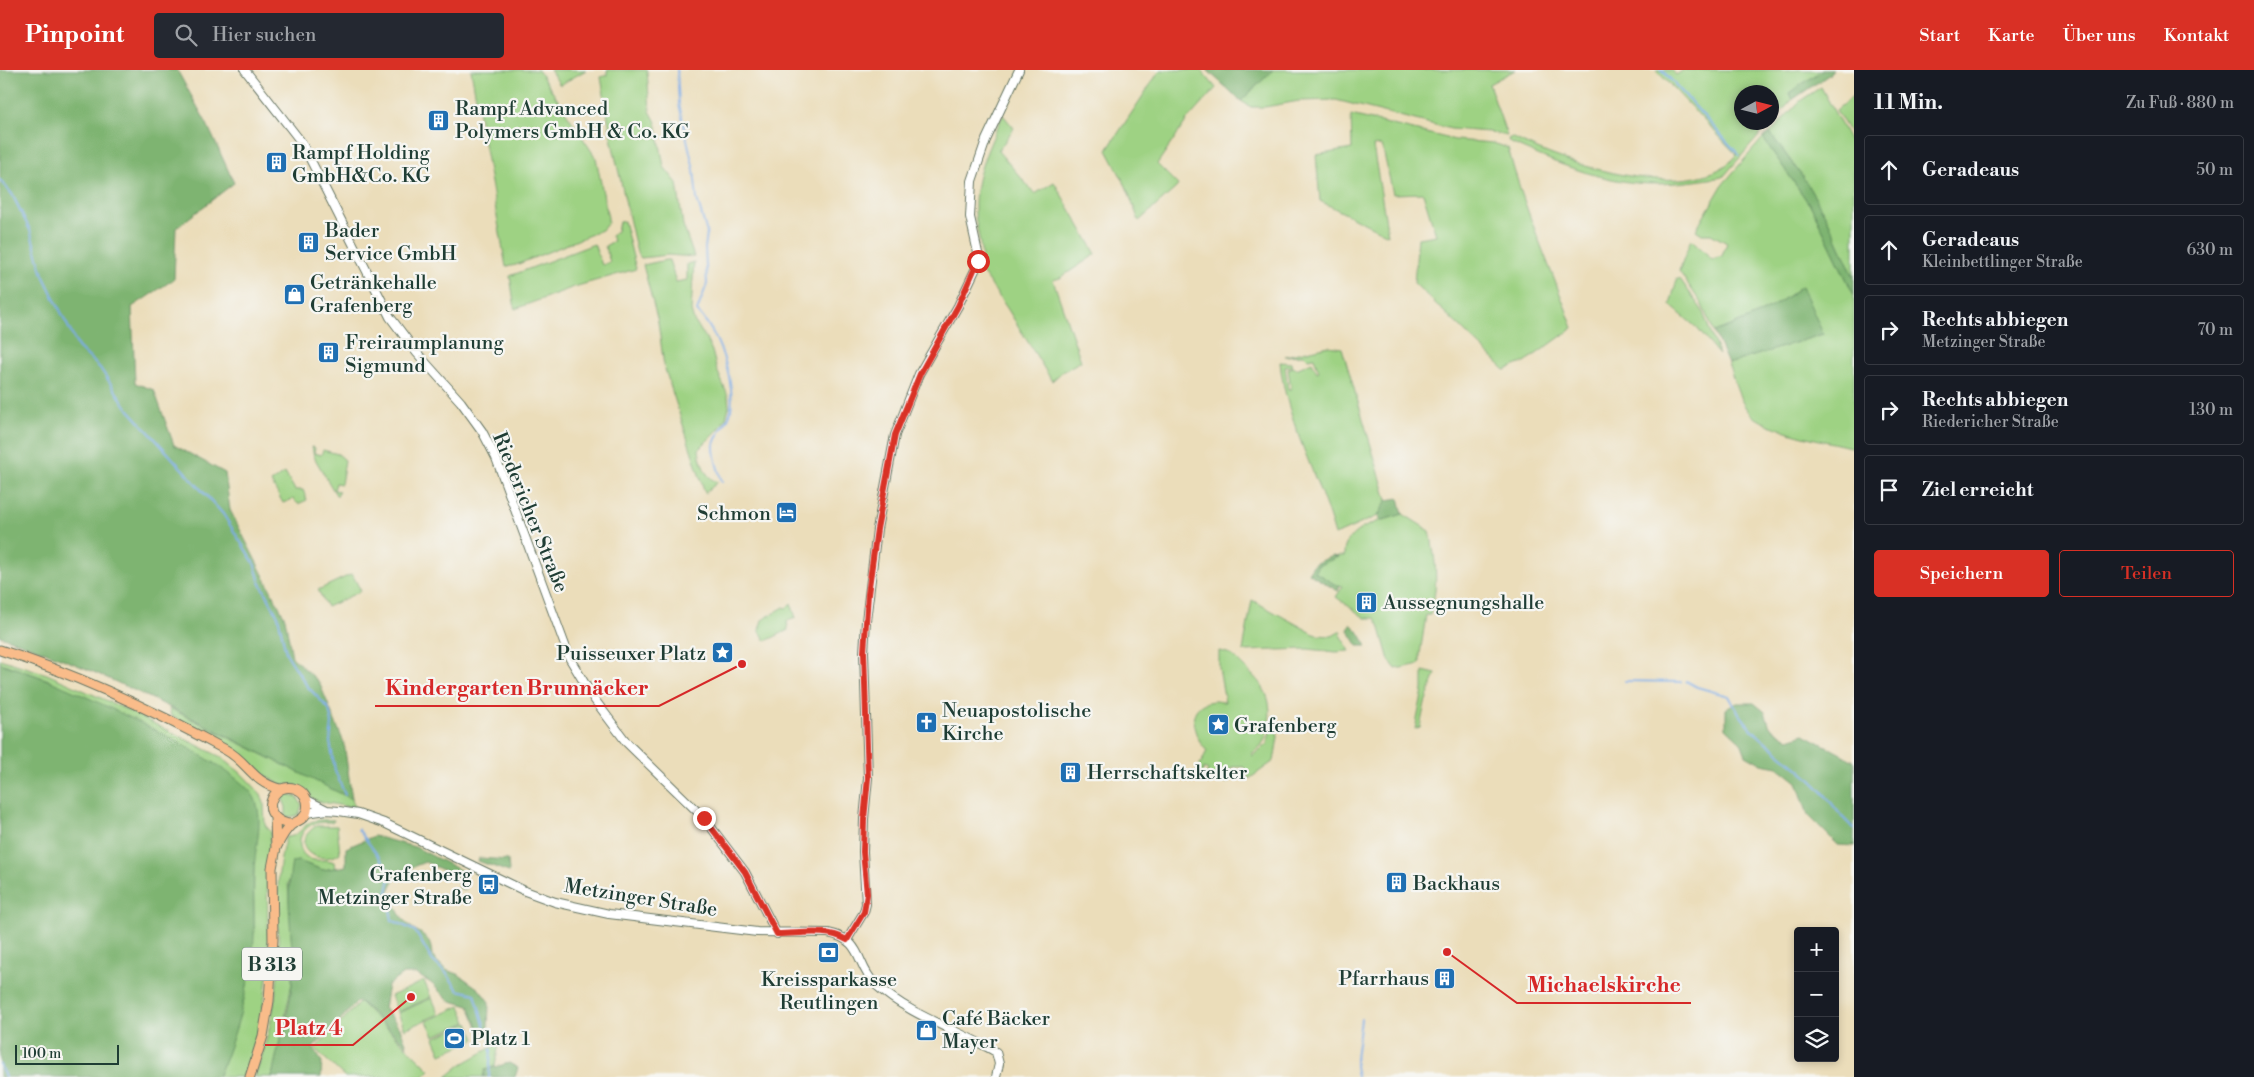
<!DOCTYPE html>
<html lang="de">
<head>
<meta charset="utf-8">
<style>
	:root { --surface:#171b24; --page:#242831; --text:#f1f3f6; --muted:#9ea1a6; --line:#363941; --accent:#d93025 }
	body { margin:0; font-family:"Libre Bodoni",serif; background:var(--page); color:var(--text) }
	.controls { position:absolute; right:15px; bottom:15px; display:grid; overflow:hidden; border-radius:5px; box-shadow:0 2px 8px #0003 }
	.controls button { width:45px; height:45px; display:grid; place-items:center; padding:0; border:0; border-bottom:1px solid var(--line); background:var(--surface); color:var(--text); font:25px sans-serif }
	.compass { position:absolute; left:1734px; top:15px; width:45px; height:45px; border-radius:50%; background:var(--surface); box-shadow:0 2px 8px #0003; rotate:83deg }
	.scale { position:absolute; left:15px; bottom:12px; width:104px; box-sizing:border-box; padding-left:5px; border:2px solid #1f3d34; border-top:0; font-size:14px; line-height:18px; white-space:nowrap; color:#1f3d34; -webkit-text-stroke:4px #f6f6f2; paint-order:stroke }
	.stop { position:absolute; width:15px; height:15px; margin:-11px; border:4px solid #d93025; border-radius:50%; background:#fff }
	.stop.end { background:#d93025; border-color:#fff; box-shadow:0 1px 5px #0008 }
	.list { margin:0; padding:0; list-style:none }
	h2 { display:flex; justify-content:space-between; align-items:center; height:65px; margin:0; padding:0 20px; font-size:21px }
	h2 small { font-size:16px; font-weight:400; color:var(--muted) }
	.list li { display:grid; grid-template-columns:32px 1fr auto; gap:15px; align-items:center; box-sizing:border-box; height:70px; margin:0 10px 10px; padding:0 10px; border:1px solid var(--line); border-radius:5px }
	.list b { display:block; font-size:19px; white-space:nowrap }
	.list p { margin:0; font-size:16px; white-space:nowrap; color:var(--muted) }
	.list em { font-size:16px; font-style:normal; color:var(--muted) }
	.actions { display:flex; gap:10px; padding:15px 20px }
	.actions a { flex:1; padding:11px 0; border:1px solid var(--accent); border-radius:5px; text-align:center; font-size:18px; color:var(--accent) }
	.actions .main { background:var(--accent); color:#fff }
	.icon { flex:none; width:28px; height:28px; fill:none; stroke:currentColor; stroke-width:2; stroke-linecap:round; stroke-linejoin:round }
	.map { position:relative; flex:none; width:1854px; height:1007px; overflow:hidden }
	header { display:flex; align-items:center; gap:30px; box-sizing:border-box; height:70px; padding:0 25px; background:var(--accent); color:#fff }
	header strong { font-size:24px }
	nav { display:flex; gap:28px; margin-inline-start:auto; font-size:18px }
	.search { width:350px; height:45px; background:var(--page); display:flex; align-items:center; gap:12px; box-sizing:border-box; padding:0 18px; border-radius:5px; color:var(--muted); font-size:19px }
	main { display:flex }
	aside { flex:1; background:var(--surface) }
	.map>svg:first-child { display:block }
	.green { fill:#9ed283; stroke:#5e885c }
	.forest { fill:#7eb471; stroke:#4e7852 }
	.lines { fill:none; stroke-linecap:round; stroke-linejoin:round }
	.stream { stroke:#7bace6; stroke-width:2 }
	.tertiary-casing { stroke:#667563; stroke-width:10 }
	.primary-casing { stroke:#667563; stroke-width:11 }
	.tertiary { stroke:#fff; stroke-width:8 }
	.primary { stroke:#f9bc8a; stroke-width:9 }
	.route { stroke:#d93025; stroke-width:6 }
	.labels { text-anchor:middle; stroke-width:4.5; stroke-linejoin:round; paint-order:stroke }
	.shield { fill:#f6f6f2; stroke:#60746d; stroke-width:1 }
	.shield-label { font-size:19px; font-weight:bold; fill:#1f3d34 }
	.poi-label { font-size:20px; fill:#1f3d34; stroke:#f6f6f2; text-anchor:start }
	.street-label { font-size:20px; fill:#1f3d34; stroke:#f6f6f2 }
	.leader { fill:none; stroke:#d62828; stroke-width:2 }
	.callout-dot { fill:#d62828; stroke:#f6f6f2; stroke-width:2 }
	.callout-label { font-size:21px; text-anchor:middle; font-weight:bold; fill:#d62828; stroke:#f6f6f2; stroke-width:4.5; stroke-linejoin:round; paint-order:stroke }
</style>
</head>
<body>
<header>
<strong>Pinpoint</strong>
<div class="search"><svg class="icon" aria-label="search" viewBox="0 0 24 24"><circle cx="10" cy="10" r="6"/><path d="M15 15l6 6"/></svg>Hier suchen</div>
<nav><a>Start</a><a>Karte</a><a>Über uns</a><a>Kontakt</a></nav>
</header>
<main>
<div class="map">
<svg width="1854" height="1007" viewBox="0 0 1854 1007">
	<rect width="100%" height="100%" fill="#f6f6f2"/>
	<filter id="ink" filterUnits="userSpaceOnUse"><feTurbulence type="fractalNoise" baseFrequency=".02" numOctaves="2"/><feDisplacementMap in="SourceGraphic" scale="10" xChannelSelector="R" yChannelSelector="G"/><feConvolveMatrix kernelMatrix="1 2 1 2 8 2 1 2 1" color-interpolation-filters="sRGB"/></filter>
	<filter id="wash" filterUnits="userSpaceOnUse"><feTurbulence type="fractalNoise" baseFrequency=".0096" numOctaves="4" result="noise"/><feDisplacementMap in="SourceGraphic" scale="20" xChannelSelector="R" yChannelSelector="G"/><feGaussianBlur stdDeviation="1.12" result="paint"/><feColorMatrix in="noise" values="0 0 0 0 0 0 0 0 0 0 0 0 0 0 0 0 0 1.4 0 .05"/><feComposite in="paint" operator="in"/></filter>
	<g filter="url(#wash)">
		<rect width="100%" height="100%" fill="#ebddba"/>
		<path class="green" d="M471,0H538L596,88L608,148V153L602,160L516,195L506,197Z
			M550,0H586L560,15Z
			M607,0H647L650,41L656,52L664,97L677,113L683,155L694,187L668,185L641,188L637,183L612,72L601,7L607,5Z
			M1160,0H1201L1216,18L1187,50L1157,94L1178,115L1176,118L1139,151L1126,116L1107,80Z
			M1273,0H1515L1489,14L1507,66L1489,62L1451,59L1336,30L1299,31L1265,37H1251L1241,31Z
			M1656,0H1672L1676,5L1684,0H1823L1789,23L1792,30L1772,52V22H1742V52H1771L1723,107C1695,111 1665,116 1636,113C1592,108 1549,91 1509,72L1508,69L1512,67C1562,94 1694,137 1737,85Z
			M1821,17L1851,73L1854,70L1836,40L1854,25V207L1828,150L1804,109L1770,63L1800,31Z
			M1003,45L1014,58L998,81L1035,124L1054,112L1096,184L1060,208L1053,210L1081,291L1062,302L1052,311L1007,238L984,205L979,201C986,181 975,160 975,140C974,106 989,76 1003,45Z
			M1351,45L1455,70L1493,73L1508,78C1524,140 1551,198 1573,258L1525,292L1505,300L1414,213L1418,168L1436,165L1423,123L1393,124L1382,75L1373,76L1388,165L1320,131L1316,85L1352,79Z
			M1763,68L1812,138L1854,225V378C1828,371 1764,361 1748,341C1738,328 1734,309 1728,294L1823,264L1801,216C1772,240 1749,249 1714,262L1701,233L1679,201L1691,169L1712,189L1722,186L1727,173L1711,164H1702L1696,160L1723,114Z
			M624,151L636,199L574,217L515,239L510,206L594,174L602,195L610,192L605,176L614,171L611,166L617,161L619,152Z
			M666,190H669L676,212L687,210V194L694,192L691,241L694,251L706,268L712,281L717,300L728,326L729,337L726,348L719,359L699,379C700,390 705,409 718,412L705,423L664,296L658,252L643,195Z
			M1677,209H1680L1702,240L1719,285L1697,258L1670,235Z
			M1329,276L1342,278L1387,430L1378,446L1335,465C1319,406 1286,353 1280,292L1291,293L1292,296L1285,297L1288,319H1291L1288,299L1294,297L1296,299L1312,292L1317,302L1319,301L1314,288L1308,289L1304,285L1285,286Z
			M312,377L315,378L314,383L321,385L323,380L338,384L345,390L341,414L336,413L334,420L339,421L338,425H336L314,387Z
			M285,403L295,420H303L307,430L298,434L293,429L283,433L271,412Z
			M1403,444L1430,461C1436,493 1439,513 1430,545H1426L1420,584V594L1396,599L1389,590L1379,555L1375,548H1365L1336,527L1343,516L1336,515L1314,502L1317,496L1338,486H1344C1342,458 1383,450 1403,444Z
			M352,504L361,521L327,537L318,520Z
			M1252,530L1316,565L1332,566L1341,561L1342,563L1340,565L1350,581L1336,582L1308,579L1243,581Z
			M791,533L796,548L787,551L788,560L766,571L759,560L762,550L784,537L786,538Z
			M1219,581C1231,582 1236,589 1244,597C1265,616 1274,629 1268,658C1266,670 1262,677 1252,683V686L1267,674L1274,646L1278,667L1274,691L1249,709L1244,697H1231L1228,713L1205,708L1208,700L1204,698L1200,707L1195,704L1207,681C1193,666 1183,635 1213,631C1217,631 1222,632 1225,632L1219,598Z
			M0,589L47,604L121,637L221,687L241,703L261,724L264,733L265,755L271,762C263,811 271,858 267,907C264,941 255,975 243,1007H218C234,967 249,921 253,878C255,852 253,824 254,798L49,610L0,593Z
			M1423,601L1436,604L1425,633L1420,657L1415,659L1423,620Z
			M169,638L352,729L355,738L316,731L295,715L279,714L264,704L229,675L171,646Z
			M289,724L297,727L302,735L299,744L295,746L286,747V737L282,727Z
			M334,750L333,752C327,752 319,752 313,754C298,760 294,781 310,789C318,792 326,788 334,792L335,798L323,800L298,791L288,813L292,878V913L272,1007H255C267,973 275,939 278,903C281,857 272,811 286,767C298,767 300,759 309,753C316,749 326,750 334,750Z
			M316,756H337L340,783C321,797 285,778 316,756Z
			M424,911L431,927L398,942L391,926Z
			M432,928L439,944L405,959L398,943Z
			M360,932L430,1000L423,1007H345L315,979Z
			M460,936L467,952L434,966L427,951Z
			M468,953L475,969L441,984L434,968Z
			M499,973L495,996L485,1000L483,1007H446L462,994Z"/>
		<path class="forest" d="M0,0H177L207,54L234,113L176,158L174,209L132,237L135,313L154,320L174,375L225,403L230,440L285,548L292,587L319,612L344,673L352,729C236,673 122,606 0,566Z
			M1207,0H1273L1241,31Z
			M1823,0H1833L1830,4L1792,30L1789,23Z
			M1770,63L1804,109L1828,150L1854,207V225L1812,138L1763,68Z
			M1802,216L1823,264L1728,294L1714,262C1750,249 1771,240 1802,216Z
			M1399,428L1403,444L1380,451L1378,446L1387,430Z
			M1332,486L1338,487L1317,496L1315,502L1336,515H1340L1338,521L1308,503L1314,494Z
			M1351,554L1358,561L1367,576H1358L1348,560Z
			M0,593C16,599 34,604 50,611C88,627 240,695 255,729C264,751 255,777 254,800C252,826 256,854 253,879C248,923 235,967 218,1007H0Z
			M1737,633H1754L1765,642L1770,657L1789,669L1804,664L1854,691V776L1838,775L1808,745L1797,712L1778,697L1762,694L1746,685L1741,672L1726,658V639Z
			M374,766L415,777L464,802L466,817L464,820L459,818L456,806L425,792L397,803L389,821C393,830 397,842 404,850C416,866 431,860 432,886L446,900L458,904L479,919L489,932L488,959L480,962L469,936L448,930L431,913L416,904H403L388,915L384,938L400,958L407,976L361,932H357L313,978L322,992L321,1007H272C277,976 289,945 292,914C295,873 284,832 292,792L298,791L323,800L346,796V778Z
			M479,788L508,790L509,802L478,791Z
			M509,993L518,998L515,1007H483L485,1000Z"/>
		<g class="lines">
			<path class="stream" d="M677,0L679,34L694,100L697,129L707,163L705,178L707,214L697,241C718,262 735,310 731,340C729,353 716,363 714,375C713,387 719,401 722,412
				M1662,0L1739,85
				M0,110L12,124L30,160L43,205L78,277L100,298L128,339L223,444L254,493L260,512L278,546L286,583L307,616L329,639L332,653L330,672L335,700L345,725
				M1625,611L1681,612
				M1686,611L1697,617L1729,626C1750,670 1788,684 1819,718C1832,731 1839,747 1854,758
				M358,759L391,803L387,822L392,850L415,861L432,890L447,904L458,920L475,924L487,965
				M0,995L5,1007
				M489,1007L491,979
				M1357,1007L1355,996L1361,949"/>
		</g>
	</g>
	<g filter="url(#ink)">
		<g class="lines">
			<defs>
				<path id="tertiary" d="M245,0L302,73L390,247L417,283L461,332L482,361L496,388L570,589L594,629L627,673L704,748L745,802L777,864
					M307,730L327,740
					M306,743L327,740L339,741L358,744L384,753L525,821L555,832L609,844L757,862L828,863C864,870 855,894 875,914C910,946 956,959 996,982L999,994L996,1007
					M847,870L864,842L866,834L863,782L864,749L868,708L864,582L866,551L877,459L895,365L919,304L958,236L976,198L978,183L970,147L972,111L986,70L1019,0"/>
				<path id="primary" d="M0,580C79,605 153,640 226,680C248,692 252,712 280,719
					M276,778C280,770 284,761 291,755C298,750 305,750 307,740C312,718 281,708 272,729C266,743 279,754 292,754
					M250,1007L263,966L269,931L273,870L272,798L276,778L275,748"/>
			</defs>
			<use href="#tertiary" class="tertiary-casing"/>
			<use href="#primary" class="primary-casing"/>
			<use href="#tertiary" class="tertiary"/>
			<use href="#primary" class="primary"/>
		</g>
	</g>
	<g class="lines" filter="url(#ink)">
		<path class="route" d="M704,748L745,802L777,864C801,864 826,858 847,870L864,842L867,824L863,782L864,749L868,708L864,582L868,524L877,459L895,365L920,304L958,236L978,191"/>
	</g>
	<defs>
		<symbol id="building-square" viewBox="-11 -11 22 22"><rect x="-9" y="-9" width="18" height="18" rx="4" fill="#1f6fb2" stroke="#f6f6f2"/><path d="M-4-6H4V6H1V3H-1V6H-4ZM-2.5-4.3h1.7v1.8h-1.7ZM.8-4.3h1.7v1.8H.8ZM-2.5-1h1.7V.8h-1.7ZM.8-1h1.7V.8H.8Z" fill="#fff"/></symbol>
		<symbol id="shop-square" viewBox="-11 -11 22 22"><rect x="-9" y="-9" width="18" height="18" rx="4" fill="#1f6fb2" stroke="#f6f6f2"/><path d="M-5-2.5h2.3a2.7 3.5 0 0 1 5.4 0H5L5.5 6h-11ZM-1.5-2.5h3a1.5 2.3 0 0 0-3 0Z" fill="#fff"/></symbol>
		<symbol id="hotel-square" viewBox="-11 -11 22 22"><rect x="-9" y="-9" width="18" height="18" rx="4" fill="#1f6fb2" stroke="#f6f6f2"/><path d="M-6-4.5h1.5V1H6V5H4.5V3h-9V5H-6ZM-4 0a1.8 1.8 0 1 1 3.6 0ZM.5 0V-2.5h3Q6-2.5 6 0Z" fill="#fff"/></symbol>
		<symbol id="sight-square" viewBox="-11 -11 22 22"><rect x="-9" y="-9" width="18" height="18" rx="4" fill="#1f6fb2" stroke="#f6f6f2"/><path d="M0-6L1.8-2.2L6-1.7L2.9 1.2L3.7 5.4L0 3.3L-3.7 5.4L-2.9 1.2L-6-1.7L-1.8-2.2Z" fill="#fff"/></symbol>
		<symbol id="church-square" viewBox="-11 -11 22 22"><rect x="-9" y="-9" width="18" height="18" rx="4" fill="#1f6fb2" stroke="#f6f6f2"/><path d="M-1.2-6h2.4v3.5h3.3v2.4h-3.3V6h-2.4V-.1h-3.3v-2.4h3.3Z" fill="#fff"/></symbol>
		<symbol id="bus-square" viewBox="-11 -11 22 22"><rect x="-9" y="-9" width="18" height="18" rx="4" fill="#1f6fb2" stroke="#f6f6f2"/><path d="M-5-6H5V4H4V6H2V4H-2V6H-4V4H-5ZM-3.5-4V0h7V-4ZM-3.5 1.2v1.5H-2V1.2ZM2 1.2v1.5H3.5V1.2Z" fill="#fff"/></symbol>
		<symbol id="bank-square" viewBox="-11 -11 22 22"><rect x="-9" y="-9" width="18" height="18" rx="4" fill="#1f6fb2" stroke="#f6f6f2"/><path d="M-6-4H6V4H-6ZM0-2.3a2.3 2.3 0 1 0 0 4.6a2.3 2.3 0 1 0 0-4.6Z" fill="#fff"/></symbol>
		<symbol id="stadium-square" viewBox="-11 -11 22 22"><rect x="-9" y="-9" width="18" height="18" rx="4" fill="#1f6fb2" stroke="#f6f6f2"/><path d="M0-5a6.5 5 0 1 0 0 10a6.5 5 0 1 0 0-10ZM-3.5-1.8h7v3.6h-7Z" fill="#fff"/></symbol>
	</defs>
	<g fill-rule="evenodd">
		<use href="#building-square" x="426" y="38" width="25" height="25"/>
		<use href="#building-square" x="264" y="80" width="25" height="25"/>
		<use href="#building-square" x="296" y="160" width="25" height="25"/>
		<use href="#shop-square" x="282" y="212" width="25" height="25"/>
		<use href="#building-square" x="316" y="270" width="25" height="25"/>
		<use href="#hotel-square" x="774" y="430" width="25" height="25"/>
		<use href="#building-square" x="1354" y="520" width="25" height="25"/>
		<use href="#sight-square" x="710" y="570" width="25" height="25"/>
		<use href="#church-square" x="914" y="640" width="25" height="25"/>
		<use href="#sight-square" x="1206" y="642" width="25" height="25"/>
		<use href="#building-square" x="1058" y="690" width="25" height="25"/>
		<use href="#building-square" x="1384" y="800" width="25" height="25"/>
		<use href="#bus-square" x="476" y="802" width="25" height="25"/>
		<use href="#bank-square" x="816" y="870" width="25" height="25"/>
		<use href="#building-square" x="1432" y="896" width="25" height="25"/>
		<use href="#shop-square" x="914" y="948" width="25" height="25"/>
		<use href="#stadium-square" x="442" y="956" width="25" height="25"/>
	</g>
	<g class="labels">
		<rect class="shield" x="242" y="877.5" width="60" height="33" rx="4"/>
		<g class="shield-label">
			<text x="272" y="901">B 313</text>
		</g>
		<g class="poi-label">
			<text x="455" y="45">Rampf Advanced<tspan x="455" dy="23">Polymers GmbH &amp; Co. KG</tspan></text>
			<text x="292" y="89">Rampf Holding<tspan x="292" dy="23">GmbH&amp;Co. KG</tspan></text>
			<text x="325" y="167">Bader<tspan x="325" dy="23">Service GmbH</tspan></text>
			<text x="310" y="219">Getränkehalle<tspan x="310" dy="23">Grafenberg</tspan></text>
			<text x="345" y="279">Freiraumplanung<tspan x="345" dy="23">Sigmund</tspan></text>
			<text x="771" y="450" text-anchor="end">Schmon</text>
			<text x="1383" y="539">Aussegnungshalle</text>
			<text x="706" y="590" text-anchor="end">Puisseuxer Platz</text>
			<text x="942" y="647">Neuapostolische<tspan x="942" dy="23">Kirche</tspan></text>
			<text x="1234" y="662">Grafenberg</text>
			<text x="1087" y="709">Herrschaftskelter</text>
			<text x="472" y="811" text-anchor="end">Grafenberg<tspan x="472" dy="23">Metzinger Straße</tspan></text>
			<text x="1413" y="820">Backhaus</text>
			<text x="1429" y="915" text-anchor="end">Pfarrhaus</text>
			<text x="829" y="916" text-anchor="middle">Kreissparkasse<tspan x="829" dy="23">Reutlingen</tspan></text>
			<text x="942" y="955">Café Bäcker<tspan x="942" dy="23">Mayer</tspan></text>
			<text x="471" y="975">Platz 1</text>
		</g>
		<g class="street-label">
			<text transform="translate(531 442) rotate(68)" y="7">Riedericher Straße</text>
			<text transform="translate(641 827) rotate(9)" y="7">Metzinger Straße</text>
		</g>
	</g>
	<path class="leader" d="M742 594L659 636H375M1447 882L1517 933H1691M411 927L353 975H265"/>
	<g class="callout-dot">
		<circle cx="742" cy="594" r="5"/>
		<circle cx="1447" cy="882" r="5"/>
		<circle cx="411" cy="927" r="5"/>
	</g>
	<g class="callout-label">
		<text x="517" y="625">Kindergarten Brunnäcker</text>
		<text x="1604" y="922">Michaelskirche</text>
		<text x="309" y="965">Platz 4</text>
	</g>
</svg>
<div class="controls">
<button>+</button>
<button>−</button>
<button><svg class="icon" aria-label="layers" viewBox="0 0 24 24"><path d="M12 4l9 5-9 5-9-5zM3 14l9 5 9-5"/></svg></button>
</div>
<svg class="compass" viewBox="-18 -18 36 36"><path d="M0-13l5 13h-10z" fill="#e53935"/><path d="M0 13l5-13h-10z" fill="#9ea1a6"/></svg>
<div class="scale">100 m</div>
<div class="stop" style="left:978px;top:191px"></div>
<div class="stop end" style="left:704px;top:748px"></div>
</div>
<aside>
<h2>11 Min.<small>Zu Fuß · 880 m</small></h2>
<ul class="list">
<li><svg class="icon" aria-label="ahead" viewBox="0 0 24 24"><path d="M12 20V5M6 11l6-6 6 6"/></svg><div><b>Geradeaus</b></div><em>50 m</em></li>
<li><svg class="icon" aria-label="ahead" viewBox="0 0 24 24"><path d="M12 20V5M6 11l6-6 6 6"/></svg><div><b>Geradeaus</b><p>Kleinbettlinger Straße</p></div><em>630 m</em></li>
<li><svg class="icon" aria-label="right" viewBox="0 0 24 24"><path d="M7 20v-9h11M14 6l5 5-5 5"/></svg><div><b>Rechts abbiegen</b><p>Metzinger Straße</p></div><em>70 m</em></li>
<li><svg class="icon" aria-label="right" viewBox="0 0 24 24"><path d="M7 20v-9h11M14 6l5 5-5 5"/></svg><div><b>Rechts abbiegen</b><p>Riedericher Straße</p></div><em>130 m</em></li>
<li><svg class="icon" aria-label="arrive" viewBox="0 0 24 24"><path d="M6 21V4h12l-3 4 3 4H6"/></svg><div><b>Ziel erreicht</b></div></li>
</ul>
<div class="actions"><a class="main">Speichern</a><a>Teilen</a></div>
</aside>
</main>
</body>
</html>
